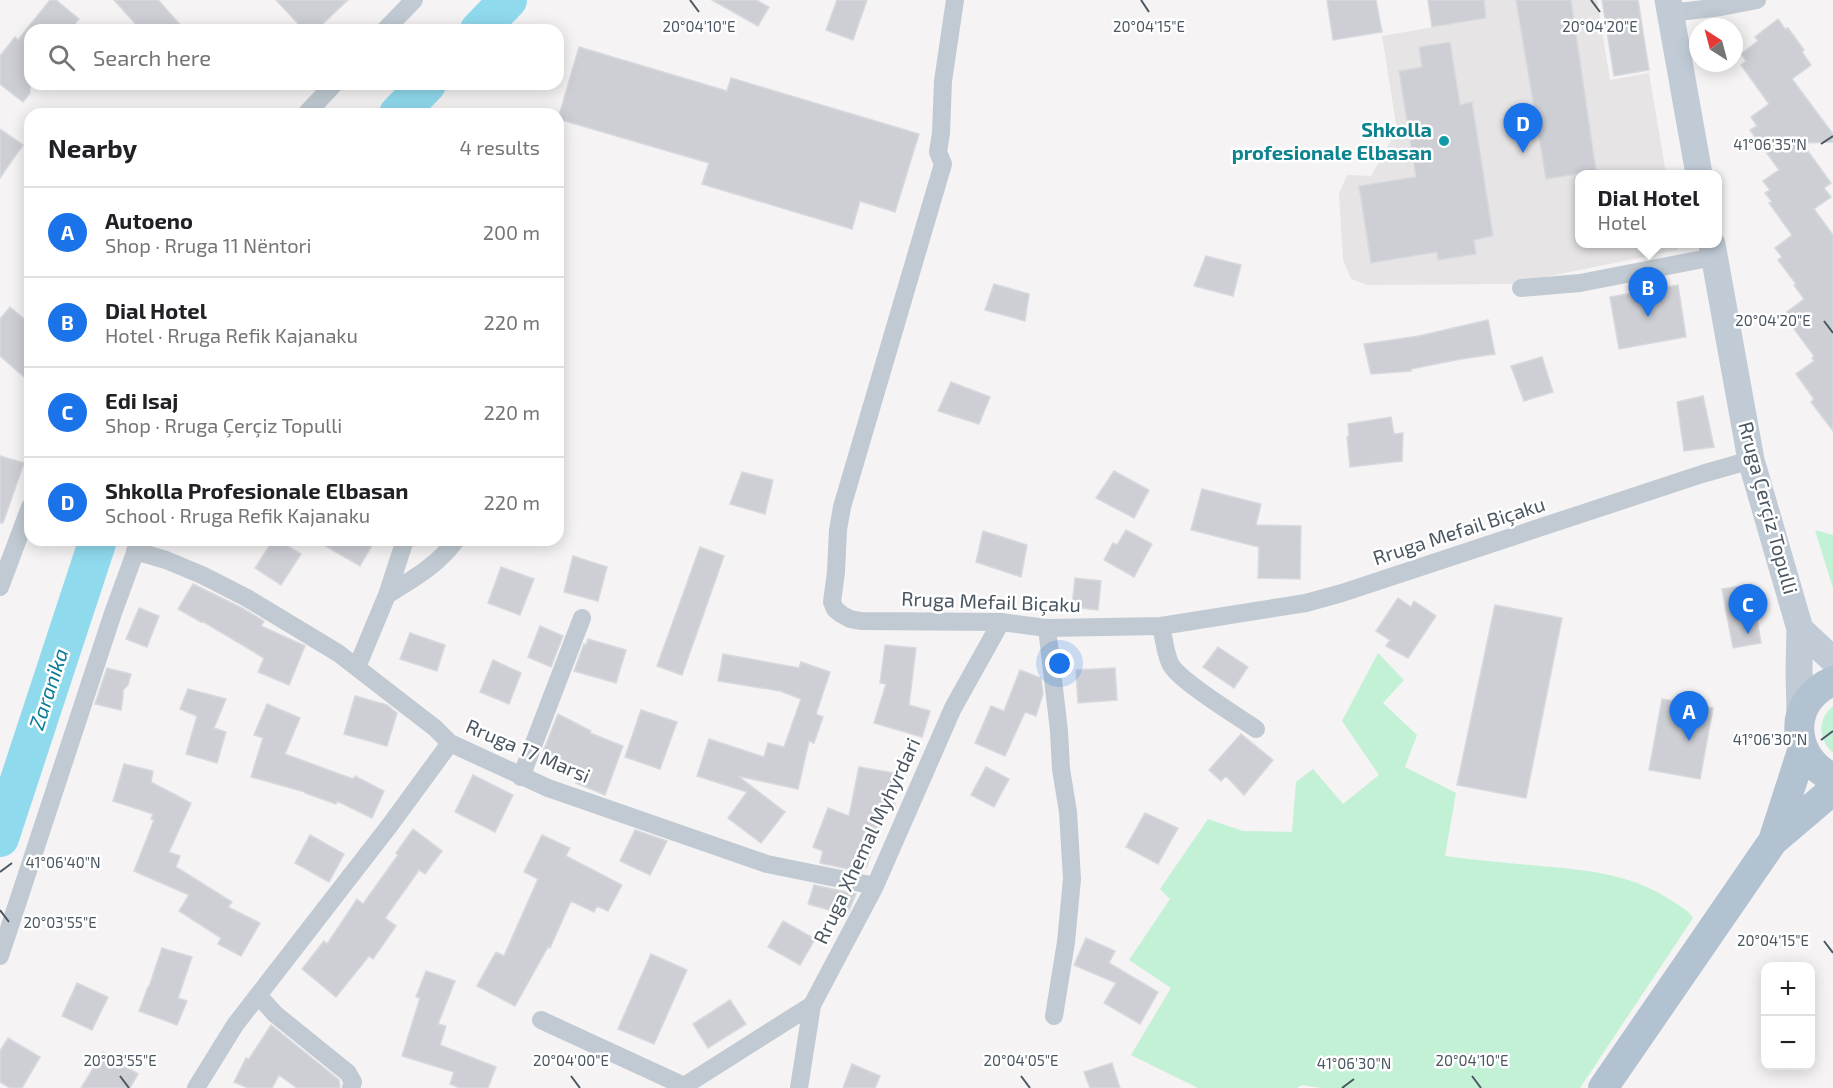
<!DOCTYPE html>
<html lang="en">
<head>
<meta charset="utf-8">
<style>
	:root { --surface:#fff; --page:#f6f6f6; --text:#202124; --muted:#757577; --line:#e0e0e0; --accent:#1a73e8 }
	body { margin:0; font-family:"Exo 2",sans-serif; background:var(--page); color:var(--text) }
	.controls { position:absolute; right:18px; bottom:18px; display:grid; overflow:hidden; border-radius:12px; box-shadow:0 3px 15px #0003 }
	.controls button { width:54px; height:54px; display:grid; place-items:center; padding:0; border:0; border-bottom:2px solid var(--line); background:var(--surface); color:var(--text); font:30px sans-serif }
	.compass { position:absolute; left:1689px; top:18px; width:54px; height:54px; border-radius:50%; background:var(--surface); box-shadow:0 3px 15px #0003; rotate:324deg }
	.you { position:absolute; left:1060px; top:664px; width:21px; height:21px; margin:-15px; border:4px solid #fff; border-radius:50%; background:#1a73e8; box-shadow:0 0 0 9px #1a73e833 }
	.badge { display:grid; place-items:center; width:39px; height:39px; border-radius:50%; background:var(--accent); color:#fff; font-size:20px; font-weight:700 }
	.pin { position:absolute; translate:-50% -50px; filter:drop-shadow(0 2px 3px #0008) }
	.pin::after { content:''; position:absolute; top:32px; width:21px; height:18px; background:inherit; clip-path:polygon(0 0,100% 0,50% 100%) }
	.popup { position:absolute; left:1575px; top:170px; width:147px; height:78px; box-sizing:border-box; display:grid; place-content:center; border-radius:12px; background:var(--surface); filter:drop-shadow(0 2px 4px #0005); font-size:20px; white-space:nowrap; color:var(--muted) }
	.popup b { font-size:22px; color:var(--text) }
	.popup::after { content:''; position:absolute; left:50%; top:100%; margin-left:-12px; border:12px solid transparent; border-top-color:var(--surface) }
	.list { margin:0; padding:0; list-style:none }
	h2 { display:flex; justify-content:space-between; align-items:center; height:78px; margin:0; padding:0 24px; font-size:26px }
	h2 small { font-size:20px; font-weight:400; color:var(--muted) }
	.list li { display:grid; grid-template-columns:39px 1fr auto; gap:18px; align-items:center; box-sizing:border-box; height:90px; padding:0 24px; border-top:2px solid var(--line) }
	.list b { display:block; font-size:22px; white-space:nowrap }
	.list p { margin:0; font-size:20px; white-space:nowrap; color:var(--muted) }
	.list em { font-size:20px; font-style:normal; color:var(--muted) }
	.icon { flex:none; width:33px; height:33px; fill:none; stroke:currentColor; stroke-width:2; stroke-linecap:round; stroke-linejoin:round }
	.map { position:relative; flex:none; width:1833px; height:1088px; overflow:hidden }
	.search { position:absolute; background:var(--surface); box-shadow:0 3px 15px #0003; left:24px; top:24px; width:540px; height:66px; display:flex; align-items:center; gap:15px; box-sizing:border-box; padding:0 21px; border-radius:18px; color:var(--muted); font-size:22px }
	.panel { position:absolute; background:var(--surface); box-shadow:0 3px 15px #0003; left:24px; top:108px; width:540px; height:438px; border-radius:18px }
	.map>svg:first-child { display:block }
	.education { fill:#e6e4e5 }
	.green { fill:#c3f1d5 }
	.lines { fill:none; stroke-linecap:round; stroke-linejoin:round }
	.river { stroke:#90daee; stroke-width:38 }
	.building { fill:#cdcfd5; stroke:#d7d9de; stroke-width:1.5 }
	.minor { stroke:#c1cad2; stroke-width:18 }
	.secondary { stroke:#c1cbd6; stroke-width:27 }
	.primary { stroke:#b3c2d1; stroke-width:30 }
	.ticks { fill:none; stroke:#4a5661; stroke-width:2 }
	.culture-dot { fill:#0f9aa8; stroke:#fff; stroke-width:2 }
	.labels { text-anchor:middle; stroke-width:5; stroke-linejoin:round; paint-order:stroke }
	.culture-label { font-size:20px; font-weight:bold; fill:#0d838f; stroke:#fff; text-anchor:end }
	.street-label { font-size:20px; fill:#4a5661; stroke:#fff }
	.water-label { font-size:21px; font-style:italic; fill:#0c7c9b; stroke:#fff }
	.ticks-label { font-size:15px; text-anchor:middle; fill:#4a5661; stroke:#fff; stroke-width:5; stroke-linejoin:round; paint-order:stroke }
</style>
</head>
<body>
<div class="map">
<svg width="1833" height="1088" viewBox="0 0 1833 1088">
	<rect width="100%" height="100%" fill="#f5f3f3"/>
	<path class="education" d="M1484,0H1597L1610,80L1649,73L1666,174H1579V244H1677L1678,250L1511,284L1368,285L1351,279L1343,260L1339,193L1347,175L1371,176L1397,130L1382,36L1486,18Z"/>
	<path class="green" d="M1815,530L1833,535V588L1832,585Z
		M1378,653L1404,680L1383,703L1417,735L1405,767L1456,793L1445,856C1469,859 1494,862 1518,864C1571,869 1627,870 1672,901C1680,906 1688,910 1693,918L1580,1088H1321L1302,1085L1297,1088H1198L1131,1055L1171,988L1129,960L1170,899L1160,889L1208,819L1243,831L1292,832L1296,782L1313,769L1343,804L1379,775L1342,721Z
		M1833,706V753C1818,739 1817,720 1833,706Z"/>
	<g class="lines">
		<path class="river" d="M479,30L508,0
			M398,114L427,84
			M0,838L98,540"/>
	</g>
	<path class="building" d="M50,0H56L79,19L70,30H30V93L23,102L0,84V56L15,37L18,40Z
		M114,0H158L185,30H141Z
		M276,0H348L316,30H304Z
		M712,0H756L769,7L758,26Z
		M837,0H867L853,40L826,30Z
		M1327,0H1376L1382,32L1333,40Z
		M1428,0H1484L1486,18L1432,27Z
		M1516,0H1571L1596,171L1546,179Z
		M1602,0H1638L1649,70L1614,76Z
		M1778,19L1785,29L1788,28L1804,50L1802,52L1811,65L1792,79L1833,134V142L1802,143L1831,183L1824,188L1831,197L1814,209L1833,235V431L1811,402L1814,399L1796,374L1814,361L1812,358L1814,356L1789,322L1792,319L1787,312L1804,299L1794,285L1796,284L1778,260L1782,257L1775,248L1792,235L1769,203L1772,202L1765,193L1770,190L1763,181L1779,170L1750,130L1757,126L1751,117L1769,104L1741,65L1746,61L1741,54L1758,41L1755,37Z
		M1450,42L1460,105L1472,102L1493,236L1474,240L1476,254L1438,260L1437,252L1371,263L1359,186L1416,177L1399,71L1422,67L1419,47Z
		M579,47L727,91L731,78L919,134L895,212L860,201L852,229L702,184L709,163L558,119Z
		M0,129L23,145L0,178Z
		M1206,256L1241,265L1233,296L1194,286Z
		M994,284L1029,294L1025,321L985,310Z
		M1678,285L1686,337L1619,349L1610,297Z
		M10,307L30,324V382L0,356V319Z
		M1488,320L1495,354L1461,359L1411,369V371L1371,374L1364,344L1419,336Z
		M1542,357L1553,392L1524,401L1511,366Z
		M951,382L990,397L979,424L938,411Z
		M1703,396L1714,447L1684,451L1677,402Z
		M1391,417L1394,434L1403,433L1402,461L1350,467L1347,437L1349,436L1348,424Z
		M0,456L24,463L3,523H0Z
		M1114,471L1149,490L1134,518L1096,498Z
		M742,472L773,480L765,514L730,504Z
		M1202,489L1261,504L1256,525L1301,526L1300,579L1258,578L1259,547L1191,530Z
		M1126,530L1152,544L1134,577L1104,560L1113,543L1117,545Z
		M983,531L1027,545L1021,577L976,562Z
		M273,540H278L301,554L281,585L255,568Z
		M315,540H375L360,566Z
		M700,547L724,556L682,675L657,666Z
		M573,556L607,567L598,601L564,592Z
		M501,567L534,579L520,615L488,603Z
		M1075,578L1101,581L1098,610L1072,607Z
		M193,584L242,608L264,621L261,626L305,646L289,685L258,672L264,658L202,621L201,622L178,609Z
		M1751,584L1761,643L1733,648L1722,589Z
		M1398,598L1411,607L1414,601L1436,616L1408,658L1386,646L1390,640L1376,631Z
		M1495,605L1562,618L1526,798L1457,785Z
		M139,608L159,616L147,647L126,639Z
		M540,626L563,636L551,667L528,657Z
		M410,633L445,645L437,671L400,659Z
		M588,639L626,650L616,683L574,671L584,644L586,645Z
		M885,645L916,648L909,705L930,711L922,737L874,723L886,684L880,683Z
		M1218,647L1248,667L1234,688L1203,667Z
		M723,654L799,668L801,662L830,672L816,714L823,717L814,743L809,741L798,789L738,776L785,812L761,843L728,818L747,792L697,776L709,739L764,757L768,743L784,747L801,699L780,691L718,681Z
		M493,660L521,673L509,704L480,692Z
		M107,668L131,674L128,685L123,690V697L121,710L95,704Z
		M1115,668L1117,700L1078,703L1076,670Z
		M1020,670L1041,678L1043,694L1036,716L1025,712L1005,756L975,743L991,706L1004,711Z
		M188,689L226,699L214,728L226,732L217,763L186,754L197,716L180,709Z
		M355,696L387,705L397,713L387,746L344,734Z
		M1662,699L1713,708L1700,779L1649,770Z
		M267,704L300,718L285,754L353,779L355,776L384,791L372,818L337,801L336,804L305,793V792L251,777L263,738L254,735Z
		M641,710L677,722L660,769L625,757Z
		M558,714L591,731L590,733L623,746L605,795L576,783L580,771L543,752Z
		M1241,734L1273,760L1244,795L1226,776L1221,781L1209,770Z
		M124,764L153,771L151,782L191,803L169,852L180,856L176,867L232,902L228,907L260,923L241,956L218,944L221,938L179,911L189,895L134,871L154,820L151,819L153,814L113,801Z
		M859,767L900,774L894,808L889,807L866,867L864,866L862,872L820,863L823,851L813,847L828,808L849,816Z
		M986,767L1009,779L994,807L971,795Z
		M473,775L513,795L495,832L455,812Z
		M1145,813L1178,828L1158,864L1126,847Z
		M413,829L442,851L425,874L419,870L385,918L396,926L373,959L369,956L336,997L302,969L324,941L327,944L357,899L363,904L398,855L396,853Z
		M635,830L667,841L650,875L620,861Z
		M310,835L344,854L329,882L295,863Z
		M542,835L570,848L566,856L622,885L608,911L597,906L594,912L571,901L550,948L548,947L515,1006L477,986L496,952L504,956L538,879L524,872Z
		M814,885L856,894L847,915L808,904Z
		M783,921L815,939L800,965L768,947Z
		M1086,938L1115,951L1109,963L1158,992L1140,1024L1104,1003L1116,983L1074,965Z
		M162,948L192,957L178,998L187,1001L177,1025L139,1011L148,987H149Z
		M651,954L687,970L654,1044L618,1029Z
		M426,971L455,981L438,1024L446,1026L440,1045L496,1067L488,1088H460L450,1084L454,1072L402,1056L420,998L416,997Z
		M77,983L108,997L92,1030L62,1016Z
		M730,1000L746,1024L708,1048L693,1024Z
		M271,1025L339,1080L340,1088H297L279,1075L272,1088H248L234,1082L246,1058L249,1059Z
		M8,1038L40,1057L22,1088H10L0,1082V1051Z
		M103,1052L138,1074L130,1088H81Z
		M1112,1063L1120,1088H1090L1084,1072Z
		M852,1064L880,1076L875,1088H843Z"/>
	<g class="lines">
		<path class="minor" d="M955,0L943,81L941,133L938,152L943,164L842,507L838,530L836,572L832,602L835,609L841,614L850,619L861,621L1001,622L1047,628L1161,626L1306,603L1342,593L1702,474L1751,460
			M1670,13L1721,7L1757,0
			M385,30L414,0
			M306,114L334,84
			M1521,288L1580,283L1714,257
			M135,551L166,560L202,575L247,598L338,653L435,728L450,743L548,788L767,864L875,886
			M0,587L30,507
			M387,595C413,579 438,565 456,540
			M1161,626C1164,638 1165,652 1170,663C1177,680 1239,717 1256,729
			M1047,628L1059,731L1061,769L1068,812L1072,879L1066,942L1054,1016
			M357,667L387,595L405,540
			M521,777L582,618
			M0,956L113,613L139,542
			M258,995L275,1014L348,1073L353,1082L351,1088
			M541,1020L684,1086
			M196,1088L235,1025L390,825L450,743
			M678,1088L684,1086L812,1005
			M799,1088L812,1005L875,886L953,708L1001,622"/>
		<path class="secondary" d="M1668,0L1699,174
			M1712,244L1751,460L1800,629L1799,670L1800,714
			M1800,629L1833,660"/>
		<path class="primary" d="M1833,681C1787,700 1789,757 1833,778
			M1773,841L1803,748
			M1603,1088L1773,841L1833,790"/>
	</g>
	<path class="ticks" d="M690,0L699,12M1141,0L1149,12M1591,0L1600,12M1821,144L1833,136M1824,321L1833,333M1821,740L1833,731M0,872L12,863M0,910L9,922M1824,941L1833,953M120,1076L129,1088M571,1076L580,1088M1021,1076L1030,1088M1472,1076L1481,1088M1342,1088L1354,1079"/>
	<circle class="culture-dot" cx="1444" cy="141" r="6"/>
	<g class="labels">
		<g class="culture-label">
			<text x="1432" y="137">Shkolla<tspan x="1432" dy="23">profesionale Elbasan</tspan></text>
		</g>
		<g class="street-label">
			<text transform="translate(1768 508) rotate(75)" y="7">Rruga Çerçiz Topulli</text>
			<text transform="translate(1459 531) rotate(-18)" y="7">Rruga Mefail Biçaku</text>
			<text transform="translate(991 602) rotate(2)" y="7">Rruga Mefail Biçaku</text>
			<text transform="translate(528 751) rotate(23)" y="7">Rruga 17 Marsi</text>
			<text transform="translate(867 841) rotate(-65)" y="7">Rruga Xhemal Myhyrdari</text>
		</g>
		<g class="water-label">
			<text transform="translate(49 689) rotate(-72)" y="7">Zaranika</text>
		</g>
	</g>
	<g class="ticks-label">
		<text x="699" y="32">20°04'10"E</text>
		<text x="1149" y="32">20°04'15"E</text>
		<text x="1600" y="32">20°04'20"E</text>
		<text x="1770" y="150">41°06'35"N</text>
		<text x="1773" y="326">20°04'20"E</text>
		<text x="1770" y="745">41°06'30"N</text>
		<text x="63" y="868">41°06'40"N</text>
		<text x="60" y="928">20°03'55"E</text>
		<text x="1773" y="946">20°04'15"E</text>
		<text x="120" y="1066">20°03'55"E</text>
		<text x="571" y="1066">20°04'00"E</text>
		<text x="1021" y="1066">20°04'05"E</text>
		<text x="1472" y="1066">20°04'10"E</text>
		<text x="1354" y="1069">41°06'30"N</text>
	</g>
</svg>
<div class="controls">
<button>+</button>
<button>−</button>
</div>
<svg class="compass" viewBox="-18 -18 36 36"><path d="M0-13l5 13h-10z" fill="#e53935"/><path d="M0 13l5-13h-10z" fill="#757577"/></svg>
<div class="you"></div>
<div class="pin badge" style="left:1689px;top:741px">A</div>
<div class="pin badge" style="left:1648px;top:317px">B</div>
<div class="popup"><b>Dial Hotel</b>Hotel</div>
<div class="pin badge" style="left:1748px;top:634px">C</div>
<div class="pin badge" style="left:1523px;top:153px">D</div>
<div class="search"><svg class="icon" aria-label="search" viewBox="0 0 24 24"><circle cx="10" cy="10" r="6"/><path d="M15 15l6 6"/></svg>Search here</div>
<section class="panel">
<h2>Nearby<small>4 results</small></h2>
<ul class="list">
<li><span class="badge">A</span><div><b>Autoeno</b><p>Shop · Rruga 11 Nëntori</p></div><em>200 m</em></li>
<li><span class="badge">B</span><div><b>Dial Hotel</b><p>Hotel · Rruga Refik Kajanaku</p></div><em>220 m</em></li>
<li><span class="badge">C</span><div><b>Edi Isaj</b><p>Shop · Rruga Çerçiz Topulli</p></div><em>220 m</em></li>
<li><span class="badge">D</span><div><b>Shkolla Profesionale Elbasan</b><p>School · Rruga Refik Kajanaku</p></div><em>220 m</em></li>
</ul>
</section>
</div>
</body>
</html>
